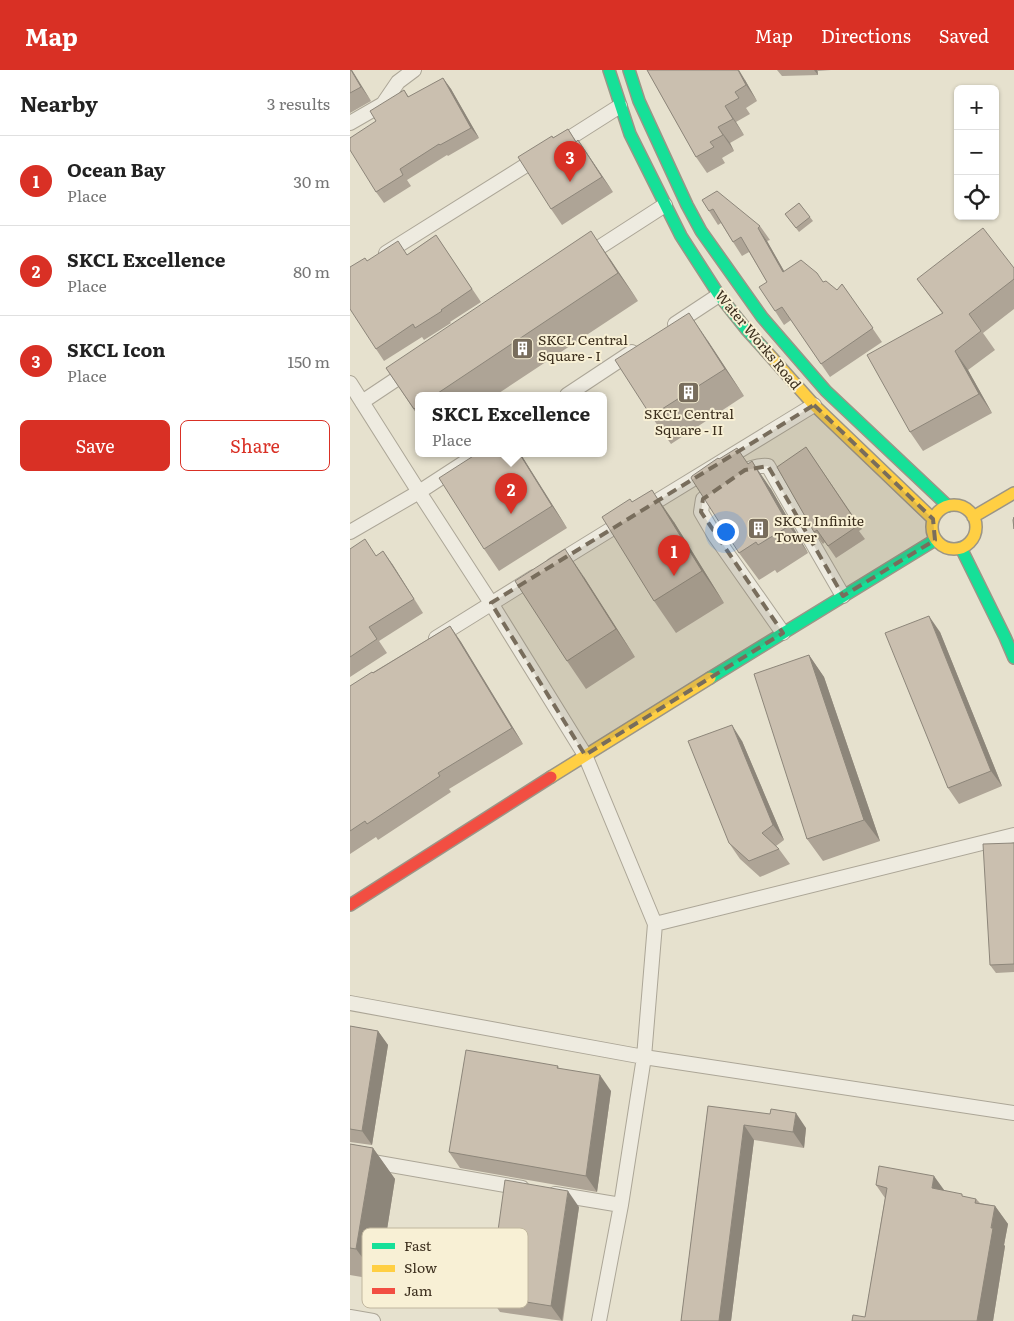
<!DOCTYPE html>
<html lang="en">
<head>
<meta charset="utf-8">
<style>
	:root { --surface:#fff; --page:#f6f6f6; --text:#222; --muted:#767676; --line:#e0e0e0; --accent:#d93025 }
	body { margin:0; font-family:Literata,serif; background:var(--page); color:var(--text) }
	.controls { position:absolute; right:15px; top:15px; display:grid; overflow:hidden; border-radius:8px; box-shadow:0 1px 4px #0004 }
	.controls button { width:45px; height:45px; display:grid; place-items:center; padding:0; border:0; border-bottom:1px solid var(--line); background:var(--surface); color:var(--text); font:25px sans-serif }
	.you { position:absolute; left:375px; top:461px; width:18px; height:18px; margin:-12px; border:4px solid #fff; border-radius:50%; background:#1a73e8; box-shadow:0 0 0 8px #1a73e833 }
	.badge { display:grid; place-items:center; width:32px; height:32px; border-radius:50%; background:var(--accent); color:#fff; font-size:16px; font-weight:700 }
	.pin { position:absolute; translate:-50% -41px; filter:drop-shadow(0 1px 2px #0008) }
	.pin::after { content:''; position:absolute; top:26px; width:18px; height:15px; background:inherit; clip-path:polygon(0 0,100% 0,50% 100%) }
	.popup { position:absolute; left:65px; top:322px; width:192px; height:65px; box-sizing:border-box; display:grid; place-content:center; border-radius:8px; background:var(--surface); filter:drop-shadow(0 1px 4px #0005); font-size:16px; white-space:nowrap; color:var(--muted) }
	.popup b { font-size:19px; color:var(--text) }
	.popup::after { content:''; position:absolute; left:50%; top:100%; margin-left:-10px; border:10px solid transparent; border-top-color:var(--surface) }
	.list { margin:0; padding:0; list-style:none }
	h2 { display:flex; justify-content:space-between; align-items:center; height:65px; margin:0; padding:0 20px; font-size:21px }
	h2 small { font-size:16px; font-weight:400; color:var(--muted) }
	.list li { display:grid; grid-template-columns:32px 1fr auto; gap:15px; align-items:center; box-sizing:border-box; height:90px; padding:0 20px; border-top:1px solid var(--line) }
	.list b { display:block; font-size:19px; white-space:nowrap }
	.list p { margin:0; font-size:16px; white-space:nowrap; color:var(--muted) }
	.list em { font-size:16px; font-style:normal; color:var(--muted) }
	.actions { display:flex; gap:10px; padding:15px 20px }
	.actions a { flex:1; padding:11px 0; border:1px solid var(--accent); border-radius:8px; text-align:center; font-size:18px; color:var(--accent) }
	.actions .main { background:var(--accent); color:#fff }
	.icon { flex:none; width:28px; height:28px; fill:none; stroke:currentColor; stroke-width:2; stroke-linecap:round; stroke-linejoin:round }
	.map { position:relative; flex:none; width:664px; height:1251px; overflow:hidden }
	header { display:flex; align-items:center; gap:30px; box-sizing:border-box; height:70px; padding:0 25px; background:var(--accent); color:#fff }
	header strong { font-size:24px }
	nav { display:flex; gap:28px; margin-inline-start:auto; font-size:18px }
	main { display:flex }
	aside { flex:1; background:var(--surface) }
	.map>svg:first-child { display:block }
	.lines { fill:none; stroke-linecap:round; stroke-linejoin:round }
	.street-casing { stroke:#aca697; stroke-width:16 }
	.fast-casing { stroke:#9b9587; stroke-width:14 }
	.slow-casing { stroke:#9b9587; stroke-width:14 }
	.jam-casing { stroke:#9b9587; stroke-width:14 }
	.street { stroke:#eeebe0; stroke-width:14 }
	.fast { stroke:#16e098; stroke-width:11 }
	.slow { stroke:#ffcf43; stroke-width:11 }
	.jam { stroke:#f24e42; stroke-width:11 }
	.wall { fill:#aea496 }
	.shaded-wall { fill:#8d867a }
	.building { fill:#cabfaf; stroke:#8d867a }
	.marked { fill:#786d5c; fill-opacity:0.2; stroke:#786d5c; stroke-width:4; stroke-dasharray:10 6; stroke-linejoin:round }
	.labels { text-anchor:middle; stroke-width:4; stroke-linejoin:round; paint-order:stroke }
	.poi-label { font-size:14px; fill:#3c2f1e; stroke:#f8f0d5; text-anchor:start }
	.street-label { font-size:14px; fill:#3c2f1e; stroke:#f8f0d5 }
	.key { fill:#f8f0d5; stroke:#c0b69e; stroke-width:1 }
	.key-label { font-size:14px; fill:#3c2f1e }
</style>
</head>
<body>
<header>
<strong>Map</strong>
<nav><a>Map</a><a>Directions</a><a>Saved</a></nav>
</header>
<main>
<aside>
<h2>Nearby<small>3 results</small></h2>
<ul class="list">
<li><span class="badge">1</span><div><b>Ocean Bay</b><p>Place</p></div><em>30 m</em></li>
<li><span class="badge">2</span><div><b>SKCL Excellence</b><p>Place</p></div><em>80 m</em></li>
<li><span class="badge">3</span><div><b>SKCL Icon</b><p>Place</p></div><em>150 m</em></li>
</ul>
<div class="actions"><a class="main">Save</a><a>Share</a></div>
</aside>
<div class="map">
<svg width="664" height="1251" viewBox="0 0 664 1251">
	<rect width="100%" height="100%" fill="#e6e1ce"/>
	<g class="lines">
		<defs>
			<path id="street" d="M0,53L33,34L48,12L64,0
				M207,76L270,36
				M36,183L189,87
				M236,186L315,135
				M325,254L369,225
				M0,313L69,422L141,533L235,685L305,854L294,987L271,1135L249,1251
				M217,325L282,282
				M12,332L60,300
				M389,404C399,398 407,395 418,396L493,526
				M369,418L353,429L351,442L365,466L433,563
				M294,439L464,335
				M0,462L69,422L129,383
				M203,495L276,450
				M86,568L184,507
				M305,854L664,765
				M0,933L294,987L664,1043
				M0,1088L172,1118
				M205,1124L271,1135
				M0,1247L23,1251"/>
			<path id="fast" d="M259,0L280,64L331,166L369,225L396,259L415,280
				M279,0L289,31L337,135L351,161L412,247L476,321L598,436
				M611,478L655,567L664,588
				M360,608L585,470"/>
			<path id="slow" d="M415,280L464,335L583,449
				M582 457a22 22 0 1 1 44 0a22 22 0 1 1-44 0Z
				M623,447L664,423
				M201,707L360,608"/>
			<path id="jam" d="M0,835L201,707"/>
		</defs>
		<use href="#street" class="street-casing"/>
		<use href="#fast" class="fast-casing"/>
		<use href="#slow" class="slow-casing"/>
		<use href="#jam" class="jam-casing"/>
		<use href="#street" class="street"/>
		<use href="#fast" class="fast"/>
		<use href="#slow" class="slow"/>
		<use href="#jam" class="jam"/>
	</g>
	<path class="wall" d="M0,0L21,31L0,43Z
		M297,0L395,10L407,31L396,38L400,44L386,52L394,65L380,73L384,81L372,88L375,93L357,103L346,87Z
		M427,0H481L468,1V5L432,6Z
		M93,8L101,19L129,68L98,86L97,85L57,110L61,116L34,133L26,122V51L54,20L59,27Z
		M218,59L226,71L228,70L263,122L212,155L201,139L203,68Z
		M352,130L410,156L420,170L417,171L434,201L473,212L487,220L492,214L532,272L480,307L441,250L434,255L425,241L417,212L399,182L392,186L383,172L371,153L368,155Z
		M449,133L463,151L449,162L435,144Z
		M86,165L131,232L100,252L101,253L74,270L72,267L34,291L26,279L18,191L57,185Z
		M260,189L288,231L146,325H68V346L36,298Z
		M664,198V239L633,263L645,280L618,300L642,343L573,381L560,362L592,243L567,209Z
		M358,271L394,326L321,374L301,346Z
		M456,377L512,459L509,461L515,469L486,488L475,472L473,474L464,462Z
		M170,383L217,458L149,501L134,479Z
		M369,389L398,394L421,419L458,483L427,503L425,500L409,510L389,483Z
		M324,452L374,533L326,563L304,531Z
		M0,479L26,486L33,481L73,543L29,571L37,583L0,607Z
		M234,507L285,587L236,619L217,591Z
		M100,556L111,572L173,674L99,719L101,722L28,770L26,767L0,784V616Z
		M590,562L652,716L609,734L598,718Z
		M459,585L474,607L530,771L473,791L457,769Z
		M392,671L434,770L426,776L429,779L440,794L410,807L390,789L379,773Z
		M664,773V902L646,903L640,895Z
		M0,956L28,961L38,975L22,1075L0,1072Z
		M208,996L209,999L261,1021L247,1122L110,1098L99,1082Z
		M358,1036L456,1058L454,1078L404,1070L381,1251H331Z
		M0,1074L23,1078L45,1109L29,1210L0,1205Z
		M526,1115L594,1120L615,1127L626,1129L630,1133L645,1136L658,1154L654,1175L655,1176L643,1251H502L515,1247L535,1128Z
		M229,1137L213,1251L150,1242L139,1226Z"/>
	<path class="shaded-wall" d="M1,0H2L21,31L11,17Z
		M388,0H389L395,10L407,31L396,15Z
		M464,0H467L468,5Z
		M93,8L101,19L129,68L121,58Z
		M375,36L386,52L394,65L383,49Z
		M368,57L380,73L384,81L373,65Z
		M228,70L239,86L263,122L252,107Z
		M408,158L417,171L442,215L433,202Z
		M241,161L260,189L288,231L268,203Z
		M339,243L358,271L394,326L375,299Z
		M605,281L618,300L642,343L629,324Z
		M169,383H170L217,458L202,436Z
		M402,391L421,419L458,483L439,456Z
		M302,420L324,452L374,533L352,501Z
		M215,479L234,507L285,587L266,559Z
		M33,481L43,495L73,543L64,529Z
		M579,546L590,562L652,716L641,701Z
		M100,556L111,572L173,674L162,658Z
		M459,585L474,607L530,771L514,750Z
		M382,655L392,671L434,770L423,755Z
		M28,961L38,975L22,1075L12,1061Z
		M250,1005L261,1021L247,1122L236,1106Z
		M446,1043L456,1058L454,1078L443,1062Z
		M394,1055L404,1070L381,1251H369Z
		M23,1078L45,1109L29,1210L6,1179Z
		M584,1106L597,1124L582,1118Z
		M218,1121L229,1137L212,1251L201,1236Z
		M645,1136L658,1154L654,1175L655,1176L643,1251H627Z"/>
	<path class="building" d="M0,0H1L11,17L0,23Z
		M297,0H388L396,15L385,22L389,28L375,36L383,49L368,57L373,65L360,72L364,77L346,87Z
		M93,8L121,58L90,75L89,74L50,99L53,105L26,122L0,80V68L26,51L20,41L54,20L58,27Z
		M218,59L226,72L228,70L252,107L201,139L168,87L202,66L203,68Z
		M367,121L410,156L408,158L433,202L451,190L467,203L473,212L476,211L487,220L492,214L523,258L471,294L432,237L425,241L409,217L417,212L391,167L383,172L363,139L359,141L352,130Z
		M449,133L460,147L446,158L435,144Z
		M633,158L664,198V209L619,244L631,261L605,281L629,324L560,362L517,285L593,243L567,209Z
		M241,161L268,203L85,325H68V336L64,339L36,298Z
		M86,165L122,219L91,240L92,241L65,258L63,254L26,279L0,239V197L15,188L17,191L48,171L57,185Z
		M339,243L375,299L301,346L265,290Z
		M456,377L503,447L501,449L506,457L478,476L467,460L464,462L427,397Z
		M387,378L398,394L402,391L439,456L408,475L406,472L389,483L341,408L342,406L368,388L369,389Z
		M128,383H169L202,436L134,479L89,408Z
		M302,420L352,501L304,531L252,447L280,429L282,432Z
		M664,447V459L663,450Z
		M15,469L26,486L33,481L64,529L19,557L27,569L0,587V479Z
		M215,479L266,559L217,591L165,511Z
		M579,546L641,701L598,718L535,563Z
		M100,556L162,658L88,703L90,706L17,754L15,751L0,761V616L22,602L23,603Z
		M459,585L514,750L457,769L404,604Z
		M382,655L423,755L412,763L429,779L399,791L379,773L338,671Z
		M664,773V894L640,895L633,774Z
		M0,956L28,961L12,1061L0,1059Z
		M116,980L208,996L207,998L250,1005L236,1106L99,1082Z
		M358,1036L420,1044L421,1039L446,1043L443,1062L394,1055L369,1251H331Z
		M0,1074L23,1078L6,1179L0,1178Z
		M529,1096L584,1106L582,1118L612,1124V1126L626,1129L625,1133L645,1136L641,1158H643L627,1251H502L503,1245L515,1247L537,1118L526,1115Z
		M155,1110L218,1121L201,1236L139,1226Z"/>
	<path class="marked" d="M464,335L583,449L585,470L493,526L418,396L395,400L353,429L351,442L433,563L235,685L141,533Z"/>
	<defs>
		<symbol id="building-square" viewBox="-11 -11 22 22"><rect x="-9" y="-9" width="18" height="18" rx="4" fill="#786d5c" stroke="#f8f0d5"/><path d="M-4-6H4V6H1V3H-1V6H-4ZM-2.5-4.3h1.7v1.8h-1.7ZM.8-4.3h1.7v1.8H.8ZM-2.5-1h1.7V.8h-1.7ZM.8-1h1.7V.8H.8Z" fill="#fff"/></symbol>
	</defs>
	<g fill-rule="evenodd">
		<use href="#building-square" x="160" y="266" width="25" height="25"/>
		<use href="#building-square" x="326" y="310" width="25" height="25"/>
		<use href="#building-square" x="396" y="446" width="25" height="25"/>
	</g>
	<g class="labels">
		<g class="poi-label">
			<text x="188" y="275">SKCL Central<tspan x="188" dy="16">Square - I</tspan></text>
			<text x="339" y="349" text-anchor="middle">SKCL Central<tspan x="339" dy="16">Square - II</tspan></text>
			<text x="424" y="456">SKCL Infinite<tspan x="424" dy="16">Tower</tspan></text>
		</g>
		<g class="street-label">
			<text transform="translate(408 270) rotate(50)" y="5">Water Works Road</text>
		</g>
	</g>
	<rect x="12" y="1158" width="166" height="80" rx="8" class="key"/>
	<rect x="22" y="1173" width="23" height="6" fill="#16e098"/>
	<rect x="22" y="1195" width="23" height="7" fill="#ffcf43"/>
	<rect x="22" y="1218" width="23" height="6" fill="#f24e42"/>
	<g class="key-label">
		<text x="54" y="1181">Fast</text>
		<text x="54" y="1203">Slow</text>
		<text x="54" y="1226">Jam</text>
	</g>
</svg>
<div class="controls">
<button>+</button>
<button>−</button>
<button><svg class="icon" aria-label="locate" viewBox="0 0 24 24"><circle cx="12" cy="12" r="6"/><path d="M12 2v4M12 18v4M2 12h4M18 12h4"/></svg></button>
</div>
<div class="you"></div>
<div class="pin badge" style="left:324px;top:506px">1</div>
<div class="pin badge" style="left:161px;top:444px">2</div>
<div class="popup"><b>SKCL Excellence</b>Place</div>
<div class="pin badge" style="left:220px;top:112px">3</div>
</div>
</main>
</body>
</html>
